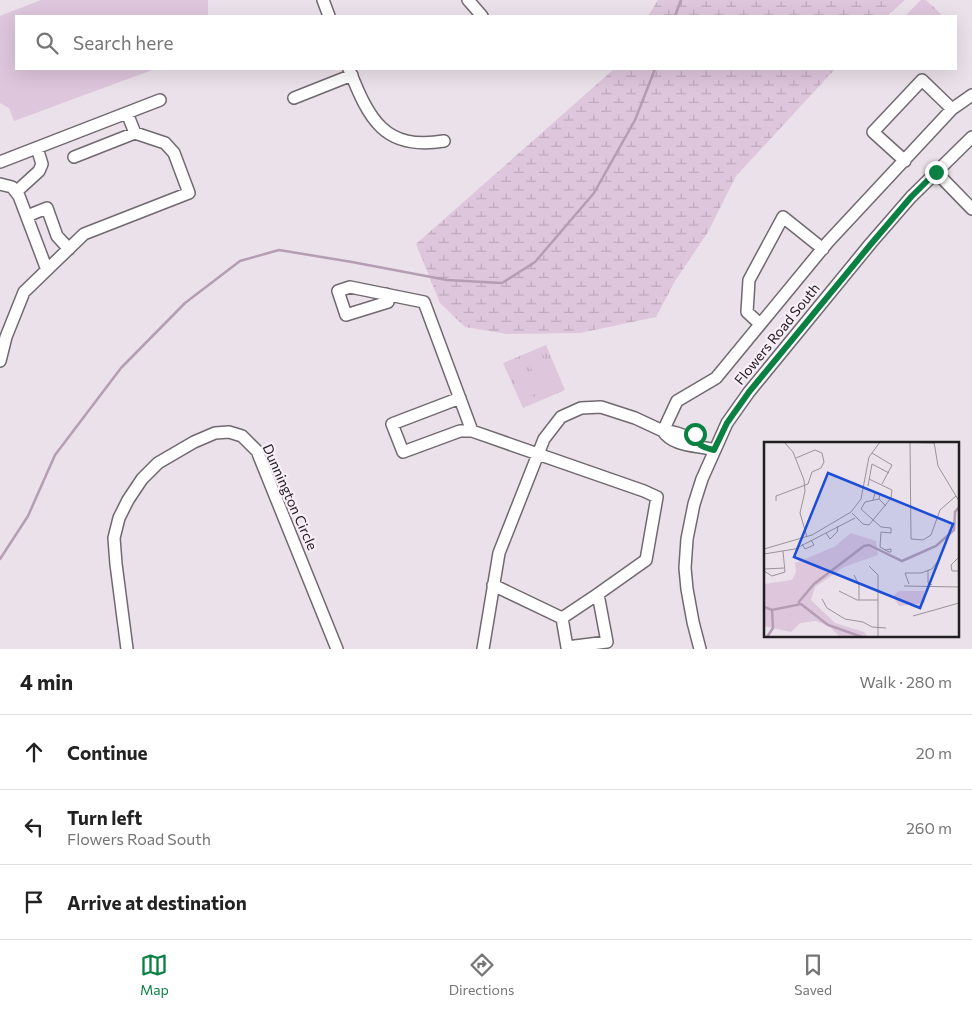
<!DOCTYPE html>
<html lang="en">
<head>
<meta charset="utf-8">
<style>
	:root { --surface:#fff; --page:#f2f2f2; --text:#222; --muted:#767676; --line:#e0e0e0; --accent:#0b8043 }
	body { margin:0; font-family:Commissioner,sans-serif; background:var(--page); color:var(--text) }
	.stop { position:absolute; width:15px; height:15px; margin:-11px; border:4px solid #0b8043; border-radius:50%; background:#fff }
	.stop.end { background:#0b8043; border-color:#fff; box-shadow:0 1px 5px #0008 }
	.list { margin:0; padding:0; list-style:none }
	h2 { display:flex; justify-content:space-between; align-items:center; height:65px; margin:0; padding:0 20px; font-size:21px }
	h2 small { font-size:16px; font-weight:400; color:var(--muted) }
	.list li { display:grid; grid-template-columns:32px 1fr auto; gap:15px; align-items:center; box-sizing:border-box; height:75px; padding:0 20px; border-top:1px solid var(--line) }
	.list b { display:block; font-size:19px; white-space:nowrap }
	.list p { margin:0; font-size:16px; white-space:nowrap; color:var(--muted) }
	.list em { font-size:16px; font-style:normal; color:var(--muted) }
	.icon { flex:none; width:28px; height:28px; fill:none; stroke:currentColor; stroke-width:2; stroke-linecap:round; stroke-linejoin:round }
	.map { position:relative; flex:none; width:972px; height:649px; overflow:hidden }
	.search { position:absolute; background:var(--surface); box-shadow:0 5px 20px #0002; left:15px; right:15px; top:15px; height:55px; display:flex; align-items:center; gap:12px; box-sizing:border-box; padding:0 18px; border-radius:0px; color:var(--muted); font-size:19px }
	.sheet { height:290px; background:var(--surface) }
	nav { display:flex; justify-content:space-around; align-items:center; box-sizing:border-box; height:70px; border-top:1px solid var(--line); background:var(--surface); font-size:14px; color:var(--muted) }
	nav a { display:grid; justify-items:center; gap:2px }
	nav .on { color:var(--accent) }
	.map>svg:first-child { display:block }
	.wetland { fill:url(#wetland-marsh) }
	.park { fill:url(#park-tufts) }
	.pitch { fill:#dec6dc }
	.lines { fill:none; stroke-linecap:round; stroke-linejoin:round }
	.stream { stroke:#b59eb4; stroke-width:2.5 }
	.street-casing { stroke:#716970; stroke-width:14 }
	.street { stroke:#fff; stroke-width:11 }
	.route { stroke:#0b8043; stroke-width:6 }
	.labels { text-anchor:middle; stroke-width:4.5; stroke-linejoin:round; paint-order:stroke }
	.street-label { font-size:14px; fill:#211e21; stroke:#f8eef7 }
	.inset-river { fill:none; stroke:#b59eb4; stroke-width:2.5 }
	.inset-road { fill:none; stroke:#9a939a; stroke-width:1 }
	.view { fill:#1d4ed8; fill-opacity:0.15; stroke:#1d4ed8; stroke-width:2.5 }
	.inset-edge { fill:none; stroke:#211e21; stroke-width:2.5 }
</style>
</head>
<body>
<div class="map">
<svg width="972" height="649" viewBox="0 0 972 649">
	<defs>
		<pattern id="wetland-marsh" width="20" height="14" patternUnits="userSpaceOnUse" patternTransform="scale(1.25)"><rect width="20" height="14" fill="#dec6dc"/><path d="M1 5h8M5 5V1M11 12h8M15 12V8" fill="none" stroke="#beaabc"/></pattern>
		<pattern id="park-tufts" width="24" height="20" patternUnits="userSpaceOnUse" patternTransform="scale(1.25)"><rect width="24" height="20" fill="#dec6dc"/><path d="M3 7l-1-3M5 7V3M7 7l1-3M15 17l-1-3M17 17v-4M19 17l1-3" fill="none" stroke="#beaabc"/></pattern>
	</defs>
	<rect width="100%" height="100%" fill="#ebe1ea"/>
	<path class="wetland" d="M658,0H905L887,16H648Z
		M614,69H835L736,176L708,232L675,281L656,317L580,333L507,334L465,327L440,303L416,244Z"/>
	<path class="park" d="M921,0H926L943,16H905Z
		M546,345L565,390L523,408L503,363Z"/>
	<path class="pitch" d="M41,0H208V16H16V69H155L14,121L9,108L0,103V16Z
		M541,353L556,385L541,391L527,359Z
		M523,361L537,393L523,400L508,368Z"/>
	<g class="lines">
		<path class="stream" d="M675,16L681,0
			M0,559L28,516L55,455L121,368L185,303L240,261L279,250L352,262L447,280L502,283L535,262L594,193L635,120L655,69"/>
		<defs>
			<path id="street" d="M323,0L329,16
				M468,0L482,16
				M349,69C369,119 384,151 444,141
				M294,98L352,75
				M74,157L135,133L127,113
				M905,161L873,132L922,80L952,109
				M0,162L160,100
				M936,172L972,209
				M0,184L12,187L19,196L47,270
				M16,192L39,171L42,164L37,148
				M27,216L47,208L57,236L69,249
				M386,294L388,302L346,315L338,291L350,287L424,302L472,431
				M760,324L747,312L749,280L783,217L823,249
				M0,361L6,337L24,292L84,234L189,193L174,153L165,143L135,133
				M460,398L392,424L403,452L460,431H472L644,491L657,497L646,560L598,594L562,618
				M700,446C693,438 674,430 663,431C673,447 698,445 714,450
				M493,585L562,618
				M562,618L567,647L607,642L598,594
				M127,649L116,564L114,538L119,518L128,500L142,479L158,463L194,442L215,433L229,432L242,436L257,451L337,649
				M483,649L499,553L544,439L561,417L581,408L601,407L635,418L663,431L677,401L716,378L828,242L952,109L972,95
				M700,649L693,622L687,589L685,568L687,539L694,504L702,479L727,423L749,392L871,243L911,197L972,137"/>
		</defs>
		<use href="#street" class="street-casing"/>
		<use href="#street" class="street"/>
	</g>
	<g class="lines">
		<path class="route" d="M695,434C697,446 703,447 714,450L727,423L749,392L871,244L911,197L936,172"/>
	</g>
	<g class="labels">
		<g class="street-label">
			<text transform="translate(777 334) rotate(-51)" y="5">Flowers Road South</text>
			<text transform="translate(290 497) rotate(66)" y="5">Dunnington Circle</text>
		</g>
	</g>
	<g transform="translate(764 442)">
		<rect width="195" height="195" fill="#ebe1ea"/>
		<path d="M87,91L112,99L114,113L80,125L51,145L47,158L71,181L100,190L104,195H76L66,185L52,179L36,181L27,190L0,184V142L28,138L32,130L31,121L70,105Z" fill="#dec6dc"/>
		<path d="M134,149H160L161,161L135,164L129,155Z" fill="#dec6dc"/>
		<path class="inset-river" d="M34,161L50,142L100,104L105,103L138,119L172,104L190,88L191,70L195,65M0,165L8,168L37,162L64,183L98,195M3,195L9,186L8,168"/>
		<path class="inset-road" d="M20,0L29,10L40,38L41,49L36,71L43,95M125,0L170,1M170,0L174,24L195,59M146,1L147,97L159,98L167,93L176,68L192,54M108,11L128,23L118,42M104,44L108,22L125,31M115,57L101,60L97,67L117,85L127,86V91L117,90M109,58L111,51L116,52L115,57L122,64M12,59V54L44,42L48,30L57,26L60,20L58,11L51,8L32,16M88,71L99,82L105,83L127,56L128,48L105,37M117,90L116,105L125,110H127V107L121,108M62,91L66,97L73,90L74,84M38,102L41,107L50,103L47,98M0,107L48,93L87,70L97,57L105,15L116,0M0,112L31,107L91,76M195,115L187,123L188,129H195M105,124L114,133V195M0,127L20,126M164,128V141L168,143M0,129L8,134L21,130L19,109M90,133L95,143V158M145,142L141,131H157L168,127L176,116M140,144L195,145M75,149L93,158H114M58,157L63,166L81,177L99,180L108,185L122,186M149,174L195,161"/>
		<path class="view" d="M64,31L189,82L156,166L30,115Z"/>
		<rect width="195" height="195" class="inset-edge"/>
	</g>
</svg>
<div class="stop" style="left:695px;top:434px"></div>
<div class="stop end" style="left:936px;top:172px"></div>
<div class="search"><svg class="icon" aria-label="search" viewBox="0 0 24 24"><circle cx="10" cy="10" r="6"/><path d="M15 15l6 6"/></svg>Search here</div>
</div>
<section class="sheet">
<h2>4 min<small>Walk · 280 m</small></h2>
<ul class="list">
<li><svg class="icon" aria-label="ahead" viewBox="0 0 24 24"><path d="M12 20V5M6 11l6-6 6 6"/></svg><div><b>Continue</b></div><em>20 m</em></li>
<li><svg class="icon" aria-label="left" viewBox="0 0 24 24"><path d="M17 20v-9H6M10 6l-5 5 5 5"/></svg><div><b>Turn left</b><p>Flowers Road South</p></div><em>260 m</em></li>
<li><svg class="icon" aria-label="arrive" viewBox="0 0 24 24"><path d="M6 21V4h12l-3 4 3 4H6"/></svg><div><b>Arrive at destination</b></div></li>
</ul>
</section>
<nav>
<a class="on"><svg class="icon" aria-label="map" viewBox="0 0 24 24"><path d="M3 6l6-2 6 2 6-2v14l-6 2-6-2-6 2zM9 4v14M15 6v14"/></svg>Map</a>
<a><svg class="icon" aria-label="directions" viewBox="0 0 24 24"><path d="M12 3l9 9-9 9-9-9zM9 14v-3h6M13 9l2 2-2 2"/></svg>Directions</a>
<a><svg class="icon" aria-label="saved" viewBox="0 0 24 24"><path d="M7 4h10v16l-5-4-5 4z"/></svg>Saved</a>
</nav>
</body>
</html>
